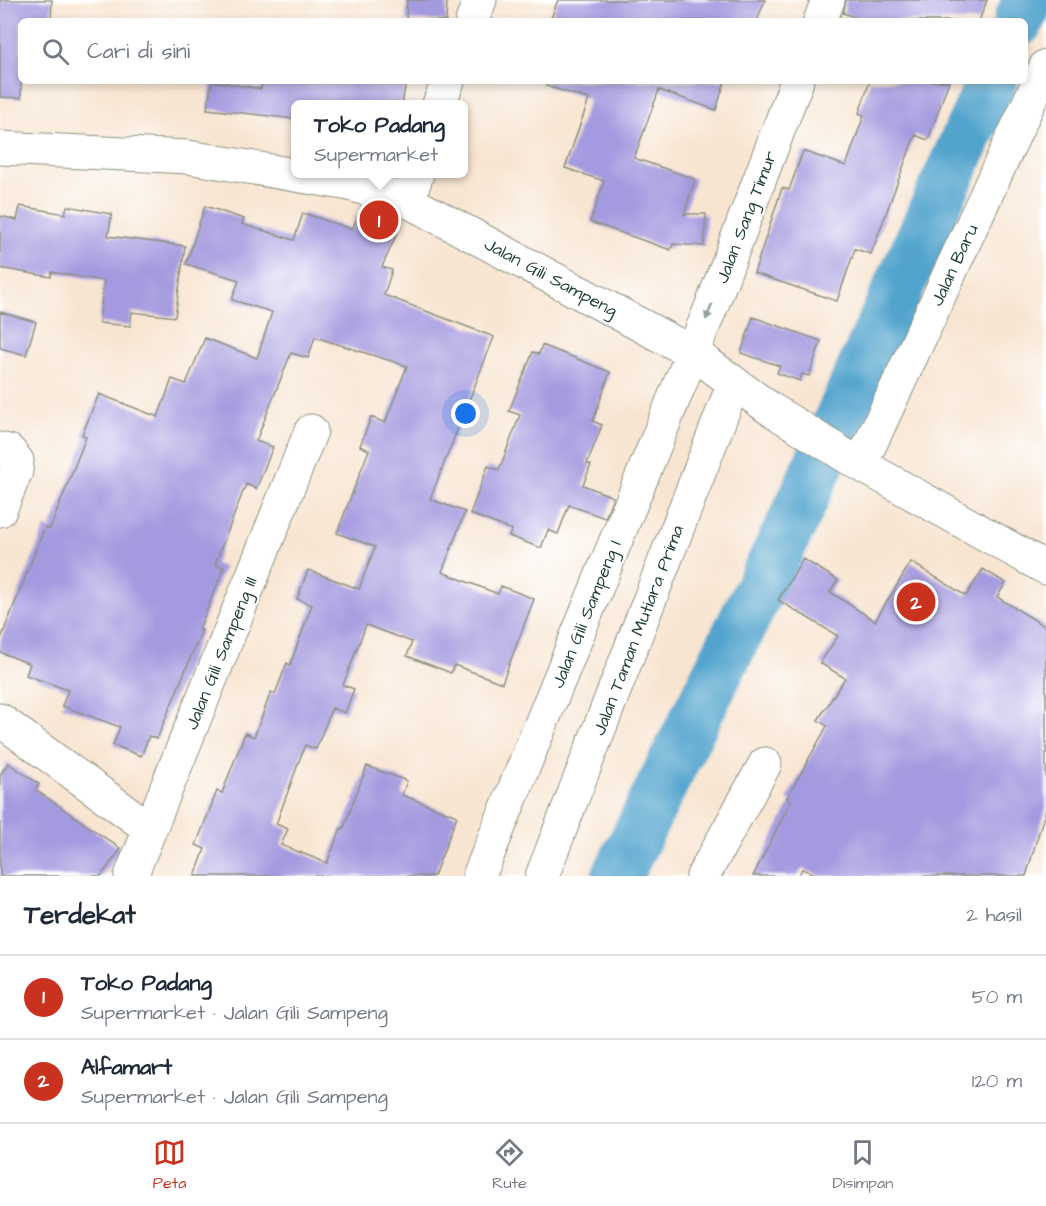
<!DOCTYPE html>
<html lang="id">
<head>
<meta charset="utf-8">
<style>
	:root { --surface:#fff; --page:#f2f2f3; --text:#1f2937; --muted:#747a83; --line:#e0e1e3; --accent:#c8321e }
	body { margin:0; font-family:"Architects Daughter",sans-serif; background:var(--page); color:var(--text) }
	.you { position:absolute; left:466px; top:414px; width:21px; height:21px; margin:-15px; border:4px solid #fff; border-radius:50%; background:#1a73e8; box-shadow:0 0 0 9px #1a73e833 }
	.badge { display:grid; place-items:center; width:39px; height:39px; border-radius:50%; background:var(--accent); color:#fff; font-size:20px; font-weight:700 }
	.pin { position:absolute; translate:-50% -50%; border:3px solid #fff; box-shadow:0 2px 6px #0006 }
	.popup { position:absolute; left:291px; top:100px; width:177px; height:78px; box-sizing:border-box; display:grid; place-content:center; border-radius:9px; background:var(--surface); filter:drop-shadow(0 2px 4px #0005); font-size:20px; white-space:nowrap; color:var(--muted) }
	.popup b { font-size:22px; color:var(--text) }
	.popup::after { content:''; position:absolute; left:50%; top:100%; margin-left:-12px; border:12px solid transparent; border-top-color:var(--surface) }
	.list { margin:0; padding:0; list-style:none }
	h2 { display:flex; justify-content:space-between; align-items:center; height:78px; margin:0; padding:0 24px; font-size:26px }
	h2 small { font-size:20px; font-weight:400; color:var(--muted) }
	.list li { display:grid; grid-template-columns:39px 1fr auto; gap:18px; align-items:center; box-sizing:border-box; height:84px; padding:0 24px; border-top:2px solid var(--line) }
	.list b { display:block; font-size:22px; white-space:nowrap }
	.list p { margin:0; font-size:20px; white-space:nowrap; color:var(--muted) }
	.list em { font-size:20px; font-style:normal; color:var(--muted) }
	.icon { flex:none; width:33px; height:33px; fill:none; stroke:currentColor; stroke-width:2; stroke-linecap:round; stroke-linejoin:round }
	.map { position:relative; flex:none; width:1046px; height:876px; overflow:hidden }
	.search { position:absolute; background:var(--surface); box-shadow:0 3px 9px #0003; left:18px; right:18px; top:18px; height:66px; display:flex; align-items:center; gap:15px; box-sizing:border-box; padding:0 21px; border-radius:9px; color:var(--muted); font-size:22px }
	.sheet { height:246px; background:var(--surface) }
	nav { display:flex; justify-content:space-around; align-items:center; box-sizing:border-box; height:84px; border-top:2px solid var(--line); background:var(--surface); font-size:16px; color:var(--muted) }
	nav a { display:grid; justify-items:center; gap:3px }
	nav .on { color:var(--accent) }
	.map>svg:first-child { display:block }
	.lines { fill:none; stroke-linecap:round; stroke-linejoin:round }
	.river { stroke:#53a4cd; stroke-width:51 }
	.building { fill:#a49adf }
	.minor-casing { stroke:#8c9182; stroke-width:35 }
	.minor { stroke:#fff; stroke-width:33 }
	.oneway { fill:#8f9e9a }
	.labels { text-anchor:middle; stroke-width:4.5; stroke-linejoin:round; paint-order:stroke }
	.street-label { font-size:18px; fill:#1f3d34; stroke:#fff }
</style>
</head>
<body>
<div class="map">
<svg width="1046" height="876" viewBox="0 0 1046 876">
	<rect width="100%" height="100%" fill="#fff"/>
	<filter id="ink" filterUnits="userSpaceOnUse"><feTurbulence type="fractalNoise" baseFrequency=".0167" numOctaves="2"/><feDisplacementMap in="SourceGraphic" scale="12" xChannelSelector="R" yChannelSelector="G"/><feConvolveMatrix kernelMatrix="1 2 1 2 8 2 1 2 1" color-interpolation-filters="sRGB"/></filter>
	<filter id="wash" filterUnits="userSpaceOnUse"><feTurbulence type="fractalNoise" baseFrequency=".008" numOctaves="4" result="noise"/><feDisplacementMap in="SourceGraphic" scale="24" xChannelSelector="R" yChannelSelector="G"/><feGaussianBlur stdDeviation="1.35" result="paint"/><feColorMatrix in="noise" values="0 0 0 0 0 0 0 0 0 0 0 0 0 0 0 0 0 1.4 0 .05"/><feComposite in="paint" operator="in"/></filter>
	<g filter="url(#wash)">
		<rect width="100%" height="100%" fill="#f8e5d1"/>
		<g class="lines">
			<path class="river" d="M1019,21L1028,0
				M617,876L796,515L992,81"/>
		</g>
		<g id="blocks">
			<path class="building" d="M0,0H52L51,21H21V98L0,97Z
				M407,0H447L446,21H406Z
				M558,0H765L757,21H550Z
				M846,0H987L979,21H865L843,13Z
				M212,81L261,89L262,81H406L402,105H295V119L207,109Z
				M547,81H725L716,110L659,90L634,158L695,179L684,214H706L704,246L673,244L671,250L590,222L604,181L565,168L589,99L546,86Z
				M870,81H949L928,140L915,135L871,254L855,249L837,301L754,273L782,188L789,190L803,151L846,166L864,115L859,113Z
				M20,206L65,214L67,206L112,214L108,236L185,246L175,317L132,312L130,326L99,323L104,281L52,272L51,277L0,268V216L17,220Z
				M205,206L244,219L242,224L294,240L303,213L352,229L362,207L401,218L403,220L382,267L392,270L384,295L494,337L430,499L465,512L442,572L498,594L501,586L534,599L502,683L454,665L451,673L407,656L412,642L366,625L343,685L354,689L345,713L332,708L316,749L305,745L276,824L288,829L281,845L327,863L341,828L343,829L367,766L407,781L402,795L457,816L434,876H195L205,849L196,845L217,791L222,793L245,733L254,737L271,692L275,694L287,663L290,665L312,605L297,599L308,570L359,589L375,547L337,533L369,450L360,446L371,417L385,423L407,366L315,337L308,358L291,353L256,441L273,447L256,489L246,484L215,564L224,567L199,630H202L157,739L149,736L141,756L113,745L120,727L62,706L68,690L26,675L30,664L0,652V641L45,527L50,529L86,437L82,435L99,394L158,417L172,379L186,384L205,338L257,358L272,312L232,300L239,280L186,264Z
				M0,312L36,322L26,355L0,348Z
				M753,317L821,341L809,376L802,374L800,381L777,373L780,366L741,353Z
				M542,345L610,372L593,421L602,425L587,464L591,465L583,485L613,497L605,518L569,505L558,534L548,530L541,548L509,536L512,530L470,514L488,466L499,470L520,415L509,411L533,352L539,354Z
				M803,559L838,580L830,592L875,621L911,562L966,596L983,569L1006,583L997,597L1046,627V809L1026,876H821L802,869L798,876H753L791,801L787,798L827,726L818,720L845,678L820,663L838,636L778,600Z
				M8,763L39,784L36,790L121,849L101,876H0V775Z"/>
		</g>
	</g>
	<g filter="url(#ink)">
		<use href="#blocks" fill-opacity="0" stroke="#8c9182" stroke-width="1.5"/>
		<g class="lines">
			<defs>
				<path id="minor" d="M472,21L480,0
					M820,21L828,0
					M439,104L448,81
					M0,148L188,157L349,184L408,201L693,353L769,408L849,458L1046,568
					M408,201L417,174
					M0,449L9,451L17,461L16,471L0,510
					M861,464L1046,66
					M0,720L150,829
					M131,876L311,431
					M479,876L712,305L797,81
					M542,876L734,383
					M703,876L765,764"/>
			</defs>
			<use href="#minor" class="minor-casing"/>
			<use href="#minor" class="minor"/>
		</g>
		<defs><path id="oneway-solid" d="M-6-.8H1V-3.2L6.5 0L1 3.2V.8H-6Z" transform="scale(1.5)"/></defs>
		<use class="oneway" href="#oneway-solid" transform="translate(709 312) rotate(112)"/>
	</g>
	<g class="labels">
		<g class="street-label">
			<text transform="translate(746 217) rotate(-69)" y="6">Jalan Sang Timur</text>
			<text transform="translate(954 265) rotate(-65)" y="6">Jalan Baru</text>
			<text transform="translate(551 277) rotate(28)" y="6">Jalan Gili Sampeng</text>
			<text transform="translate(586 614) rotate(-68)" y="6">Jalan Gili Sampeng I</text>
			<text transform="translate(638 630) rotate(-69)" y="6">Jalan Taman Mutiara Prima</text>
			<text transform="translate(221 653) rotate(-68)" y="6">Jalan Gili Sampeng III</text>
		</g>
	</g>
</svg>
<div class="you"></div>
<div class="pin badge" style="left:379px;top:220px">1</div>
<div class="popup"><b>Toko Padang</b>Supermarket</div>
<div class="pin badge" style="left:916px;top:602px">2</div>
<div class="search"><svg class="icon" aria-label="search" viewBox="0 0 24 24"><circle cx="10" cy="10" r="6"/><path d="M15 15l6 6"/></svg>Cari di sini</div>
</div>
<section class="sheet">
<h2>Terdekat<small>2 hasil</small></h2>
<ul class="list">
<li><span class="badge">1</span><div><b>Toko Padang</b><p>Supermarket · Jalan Gili Sampeng</p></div><em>50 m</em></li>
<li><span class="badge">2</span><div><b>Alfamart</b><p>Supermarket · Jalan Gili Sampeng</p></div><em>120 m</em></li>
</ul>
</section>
<nav>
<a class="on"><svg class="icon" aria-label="map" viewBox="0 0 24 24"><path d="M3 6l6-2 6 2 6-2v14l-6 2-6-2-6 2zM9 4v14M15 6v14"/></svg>Peta</a>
<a><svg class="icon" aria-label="directions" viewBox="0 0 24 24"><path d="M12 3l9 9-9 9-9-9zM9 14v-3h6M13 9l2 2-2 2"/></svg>Rute</a>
<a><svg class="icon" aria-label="saved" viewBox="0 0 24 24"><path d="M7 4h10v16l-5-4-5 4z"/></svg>Disimpan</a>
</nav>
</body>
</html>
